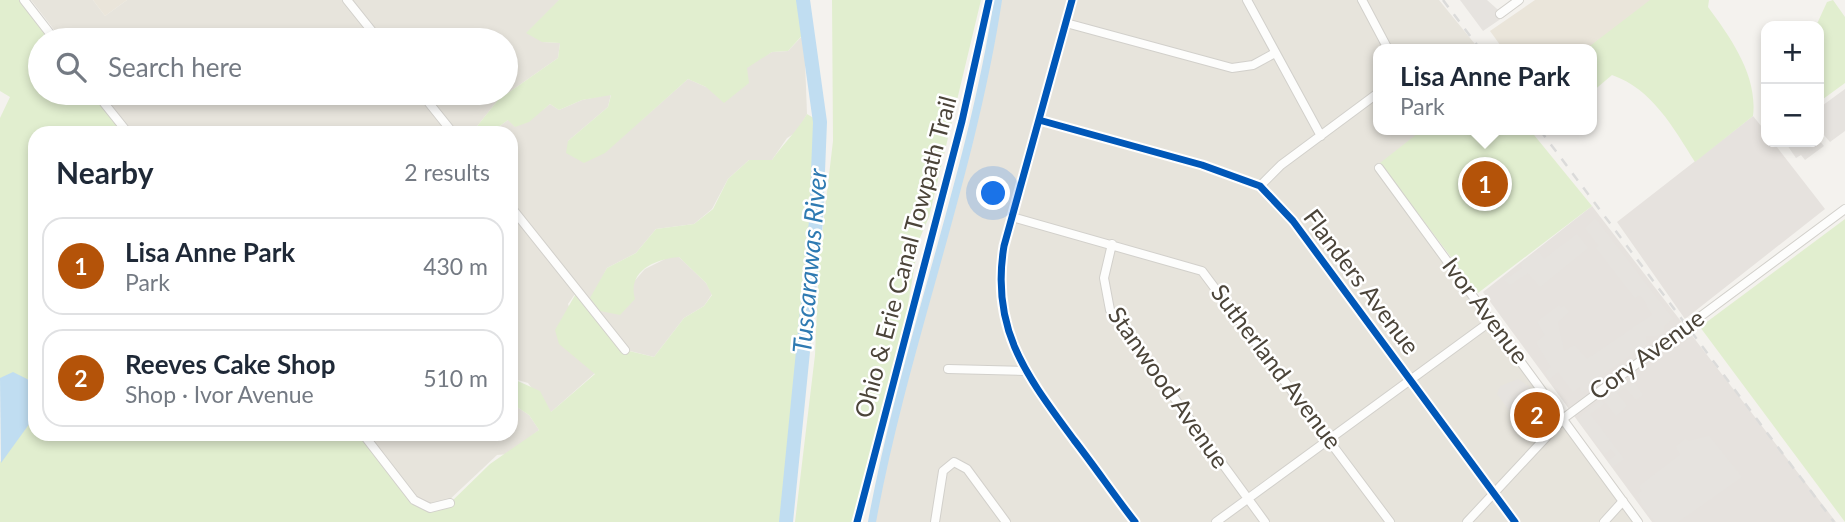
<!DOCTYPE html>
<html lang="en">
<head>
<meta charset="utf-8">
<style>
	:root { --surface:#fff; --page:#f6f6f7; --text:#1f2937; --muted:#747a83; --line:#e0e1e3; --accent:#b45309 }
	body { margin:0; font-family:Lato,sans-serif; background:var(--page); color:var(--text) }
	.controls { position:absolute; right:21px; top:21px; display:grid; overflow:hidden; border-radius:14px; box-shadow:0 4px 10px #0003 }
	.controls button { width:63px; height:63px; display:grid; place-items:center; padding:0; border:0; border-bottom:2px solid var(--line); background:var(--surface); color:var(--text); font:35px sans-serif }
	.you { position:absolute; left:994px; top:194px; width:24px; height:24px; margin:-18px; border:5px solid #fff; border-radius:50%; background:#1a73e8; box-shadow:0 0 0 10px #1a73e833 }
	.badge { display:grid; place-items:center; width:46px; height:46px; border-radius:50%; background:var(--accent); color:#fff; font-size:23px; font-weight:700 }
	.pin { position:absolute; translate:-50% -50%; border:4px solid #fff; box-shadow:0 2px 7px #0006 }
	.popup { position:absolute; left:1373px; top:44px; width:224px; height:91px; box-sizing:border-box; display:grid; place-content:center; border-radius:14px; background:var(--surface); filter:drop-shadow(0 2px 5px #0005); font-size:23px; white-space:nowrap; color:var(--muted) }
	.popup b { font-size:26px; color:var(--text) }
	.popup::after { content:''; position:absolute; left:50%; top:100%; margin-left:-14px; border:14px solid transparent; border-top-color:var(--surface) }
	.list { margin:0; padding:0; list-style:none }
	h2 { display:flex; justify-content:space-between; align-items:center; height:91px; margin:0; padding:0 28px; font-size:30px }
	h2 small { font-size:23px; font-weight:400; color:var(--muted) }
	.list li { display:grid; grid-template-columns:46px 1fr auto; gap:21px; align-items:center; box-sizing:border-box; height:98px; margin:0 14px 14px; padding:0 14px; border:2px solid var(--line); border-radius:21px }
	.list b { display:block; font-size:26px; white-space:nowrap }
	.list p { margin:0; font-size:23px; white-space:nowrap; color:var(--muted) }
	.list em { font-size:23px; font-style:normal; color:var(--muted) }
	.icon { flex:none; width:38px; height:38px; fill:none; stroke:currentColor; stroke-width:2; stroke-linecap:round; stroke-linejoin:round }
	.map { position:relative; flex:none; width:1845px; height:522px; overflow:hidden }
	.search { position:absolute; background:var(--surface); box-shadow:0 4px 10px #0003; left:28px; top:28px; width:490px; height:77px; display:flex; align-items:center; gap:18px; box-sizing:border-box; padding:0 24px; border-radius:38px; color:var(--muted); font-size:26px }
	.panel { position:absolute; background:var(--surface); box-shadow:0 4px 10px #0003; left:28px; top:126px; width:490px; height:315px; border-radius:21px }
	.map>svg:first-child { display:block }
	.residential { fill:#e7e4dc }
	.industrial { fill:#e6e2de }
	.education { fill:#eae5da }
	.green { fill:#e1eecf }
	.parking { fill:#e6e3df }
	.water { fill:#c0ddf1 }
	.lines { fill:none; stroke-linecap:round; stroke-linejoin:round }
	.canal { stroke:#c0ddf1; stroke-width:8 }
	.river { stroke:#c0ddf1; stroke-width:14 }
	.minor-casing { stroke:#d2d0cb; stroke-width:10 }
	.minor { stroke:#fdfdfc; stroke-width:8 }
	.rail { stroke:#dbdbda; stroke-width:2.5; stroke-dasharray:9 9; stroke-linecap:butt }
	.cycleway-casing { stroke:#fff; stroke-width:11 }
	.cycleway { stroke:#0057b8; stroke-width:7 }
	.labels { text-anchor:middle; stroke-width:5; stroke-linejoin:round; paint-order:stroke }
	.street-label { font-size:24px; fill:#4b4439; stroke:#fff }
	.water-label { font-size:26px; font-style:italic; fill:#2e7ab2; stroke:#fff }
</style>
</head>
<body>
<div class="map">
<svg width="1845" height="522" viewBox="0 0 1845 522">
	<rect width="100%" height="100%" fill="#f4f2ee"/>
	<path class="residential" d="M31,0H93L105,16L127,0H342L374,40H62Z
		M351,0H559L542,42L560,43L558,58L498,100L474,130L478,133H457L425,93H506V40H383Z
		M998,0H1439L1479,49H1378V130H1423L1380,168L1641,522H872L888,448L965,161L991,49Z
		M804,34L807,114L797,132L787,138L772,160H749L728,179L712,209L694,224L656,229L636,253L607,268L600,282L631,285L645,269L667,258L678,256L706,283L712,294L704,306L684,318L654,357L630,351L511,201V133H490L508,120L544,109L550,104L559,110L582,100L611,94L608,107L568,141L637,124L688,79L706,87L772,52L788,51Z
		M102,93H415L447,133H133Z
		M511,213L575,294L568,304L595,373L550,413L528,383L511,378Z
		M511,403L529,415L539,430L508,454L497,455L447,502L428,505L416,498L366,434H511Z"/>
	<path class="industrial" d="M1753,116L1766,132V142H1773L1825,209L1685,319L1617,222Z
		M1592,206L1836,522H1652L1483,292Z"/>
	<path class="education" d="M93,0H127L105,16Z
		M1535,0H1666L1592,49H1503L1490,31Z"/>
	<path class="green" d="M0,0H24L55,40H40V93H96L128,133H35V383L29,379L0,378V118L10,97L0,91Z
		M559,0H803L807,30L788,51L772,52L747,68L749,83L724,103L706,87L688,79L605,153L584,163L566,153L568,141L608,107L611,95L582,100L559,110L550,104L529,122L515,127L508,120L490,133H478L474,130L498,100L558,58L560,43L542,42L526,33Z
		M832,0H981L929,217L919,240L901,346L854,522H795L815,355L819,260L833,141Z
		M1650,0H1709L1708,7C1731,38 1758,76 1753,116L1695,162C1673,127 1652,89 1612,75L1592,92V49H1586Z
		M1833,0L1845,17V83L1819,102L1816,26L1827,2Z
		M807,114L820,122L786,522H0V462L35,416V434H362L410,495L426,506L450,503L490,464L539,430L529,415L511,403V378L540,391L551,412L595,374L559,344L555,330L578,290L625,350L654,357L684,318L704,306L712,295L706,283L679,257C654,259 627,272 635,299L620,315L600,311L590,298L607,268L636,253L656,229L694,224L713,209L728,179L749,160H772C784,143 797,131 807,114Z
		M1422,130H1530L1592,206L1478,293L1380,163Z
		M1845,219V522L1700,327Z"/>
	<path class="parking" d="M1460,0H1487L1505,16L1483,31Z
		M1845,89V131L1830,142L1824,135L1819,139V108Z
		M1819,140L1824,146L1805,160L1801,155L1796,158L1785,142Z
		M1595,218L1673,319L1664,326V331L1657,336H1646V345L1589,383L1590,386L1582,392L1579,387L1573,392L1558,372L1550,379L1545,372L1551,367L1536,342L1545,335L1537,322L1559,305L1561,308L1564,306L1569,312L1558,322L1564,351L1574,345L1587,359L1652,315L1643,298L1639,295L1635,298L1596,248L1599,246L1585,228Z
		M1577,234L1588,248L1540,287L1528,273L1510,285L1505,280L1522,268L1521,263L1534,253L1539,252L1544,259Z
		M1631,377L1643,395L1636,400L1625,387L1617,393L1627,406L1616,416L1602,398Z
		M1518,379L1530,387L1513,404L1523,421L1536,433L1530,439L1497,394L1500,386Z
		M1530,393L1544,405L1530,414L1540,428L1536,432L1515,405Z
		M1601,400L1604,404L1590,414L1624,459L1613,467L1608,461L1616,455L1611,449L1604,454L1577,419Z
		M1709,436L1742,477L1678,522H1655L1642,505L1638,494L1642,491L1639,486L1680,455L1676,446L1685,439L1689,441Z"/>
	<path class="water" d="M13,372L35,383V416L1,463L0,378Z"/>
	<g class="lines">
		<path class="canal" d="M872,522C904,346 971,178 998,0"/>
		<path class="river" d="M786,522L816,221L820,122L803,0"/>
		<defs>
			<path id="minor" d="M24,0L55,40
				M347,0L379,40
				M1072,0L1004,246C990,330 1027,376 1074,440C1095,467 1114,495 1135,522
				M1247,0L1321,136
				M1362,0L1388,49
				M1500,14L1519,0
				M1066,23L1232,68L1253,65L1275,53
				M96,93L128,133
				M421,93L453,133
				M1039,120L1202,165L1260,186L1293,221L1515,522
				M1379,168L1638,522
				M1260,186L1281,165L1378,93
				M511,207L625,350
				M1012,217L1202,271L1390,522
				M1112,244L1104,278L1110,310L1265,522
				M948,369L1025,371
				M363,434L414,500L430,508L450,503
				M935,522L943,471L954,462L967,469L1006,522
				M1216,522L1491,321
				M1467,522L1564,418L1845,209
				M1604,522L1623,501"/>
		</defs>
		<use href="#minor" class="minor-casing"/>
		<use href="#minor" class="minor"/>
		<path class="rail" d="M1443,0L1480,49
			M1540,130L1834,522"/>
		<defs>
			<path id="cycleway" d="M1072,0L1004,246C990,330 1027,376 1074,440C1095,467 1114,495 1135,522
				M1039,120L1202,165L1260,186L1293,221L1515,522
				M857,522L962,121L989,0"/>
		</defs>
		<use href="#cycleway" class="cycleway-casing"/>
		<use href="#cycleway" class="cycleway"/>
	</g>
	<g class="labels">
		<g class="street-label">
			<text transform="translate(906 257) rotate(-75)" y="8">Ohio &amp; Erie Canal Towpath Trail</text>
			<text transform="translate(1361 282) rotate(53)" y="8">Flanders Avenue</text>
			<text transform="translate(1485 311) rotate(53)" y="8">Ivor Avenue</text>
			<text transform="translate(1647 355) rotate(-36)" y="8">Cory Avenue</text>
			<text transform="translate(1276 367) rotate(53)" y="8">Sutherland Avenue</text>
			<text transform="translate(1168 388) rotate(55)" y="8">Stanwood Avenue</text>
		</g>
		<g class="water-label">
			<text transform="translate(810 261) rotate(-85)" y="9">Tuscarawas River</text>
		</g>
	</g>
</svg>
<div class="controls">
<button>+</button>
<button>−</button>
</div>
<div class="you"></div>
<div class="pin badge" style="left:1485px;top:184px">1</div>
<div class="popup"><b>Lisa Anne Park</b>Park</div>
<div class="pin badge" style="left:1537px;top:415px">2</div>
<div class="search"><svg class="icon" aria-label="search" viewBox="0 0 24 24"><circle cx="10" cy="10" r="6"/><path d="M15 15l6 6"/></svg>Search here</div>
<section class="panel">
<h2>Nearby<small>2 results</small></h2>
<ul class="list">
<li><span class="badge">1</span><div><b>Lisa Anne Park</b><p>Park</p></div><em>430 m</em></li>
<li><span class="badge">2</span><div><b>Reeves Cake Shop</b><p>Shop · Ivor Avenue</p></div><em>510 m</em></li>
</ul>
</section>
</div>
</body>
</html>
